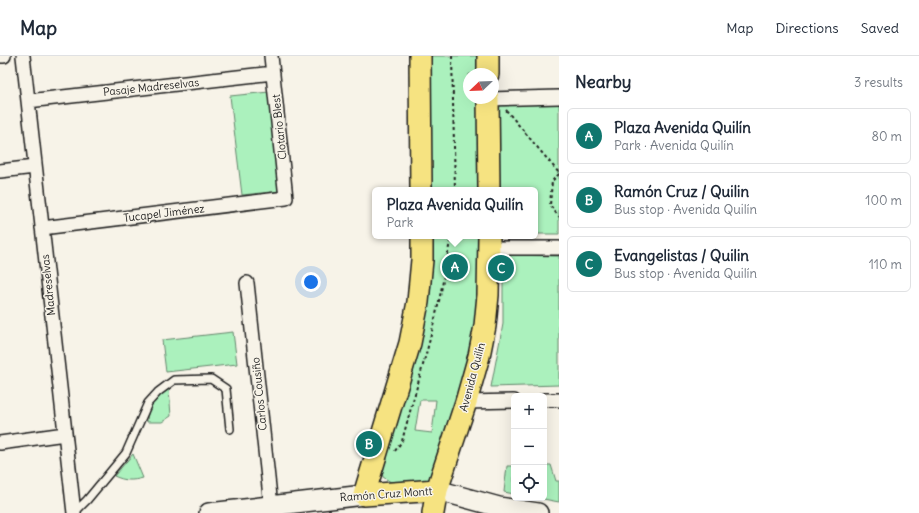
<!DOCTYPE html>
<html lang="en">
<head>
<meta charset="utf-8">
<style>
	:root { --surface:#fff; --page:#f2f2f3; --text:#1f2937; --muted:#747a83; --line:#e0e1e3; --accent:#0f766e }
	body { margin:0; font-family:Delius,sans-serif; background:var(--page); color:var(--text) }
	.controls { position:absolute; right:12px; bottom:12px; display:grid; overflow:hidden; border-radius:6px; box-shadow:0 4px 16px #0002 }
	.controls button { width:36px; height:36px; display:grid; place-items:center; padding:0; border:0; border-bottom:1px solid var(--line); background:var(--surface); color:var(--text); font:20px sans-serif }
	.compass { position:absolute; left:463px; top:12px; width:36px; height:36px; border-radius:50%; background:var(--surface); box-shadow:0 4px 16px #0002; rotate:247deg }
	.you { position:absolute; left:311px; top:226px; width:14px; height:14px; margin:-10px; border:3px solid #fff; border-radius:50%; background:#1a73e8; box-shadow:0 0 0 6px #1a73e833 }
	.badge { display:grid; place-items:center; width:26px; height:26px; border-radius:50%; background:var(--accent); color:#fff; font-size:13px; font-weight:700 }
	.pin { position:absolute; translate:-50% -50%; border:2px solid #fff; box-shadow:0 1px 4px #0006 }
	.popup { position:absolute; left:372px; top:131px; width:166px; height:52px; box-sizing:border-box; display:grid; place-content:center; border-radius:6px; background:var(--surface); filter:drop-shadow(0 1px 3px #0005); font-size:13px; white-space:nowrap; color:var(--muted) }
	.popup b { font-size:15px; color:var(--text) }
	.popup::after { content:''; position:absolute; left:50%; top:100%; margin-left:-8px; border:8px solid transparent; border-top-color:var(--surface) }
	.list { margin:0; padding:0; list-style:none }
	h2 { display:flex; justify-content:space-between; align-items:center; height:52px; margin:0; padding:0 16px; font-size:17px }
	h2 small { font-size:13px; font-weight:400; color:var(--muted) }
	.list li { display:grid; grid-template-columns:26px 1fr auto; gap:12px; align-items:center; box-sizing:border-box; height:56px; margin:0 8px 8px; padding:0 8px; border:1px solid var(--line); border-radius:6px }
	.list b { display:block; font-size:15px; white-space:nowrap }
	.list p { margin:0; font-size:13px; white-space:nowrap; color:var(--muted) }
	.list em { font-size:13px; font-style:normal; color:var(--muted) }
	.icon { flex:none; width:22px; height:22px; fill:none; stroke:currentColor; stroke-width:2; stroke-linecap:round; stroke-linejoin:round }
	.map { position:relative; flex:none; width:559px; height:457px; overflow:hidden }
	header { display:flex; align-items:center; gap:24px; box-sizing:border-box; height:56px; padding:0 20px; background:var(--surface); border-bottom:1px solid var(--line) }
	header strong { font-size:19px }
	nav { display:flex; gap:22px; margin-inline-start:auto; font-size:14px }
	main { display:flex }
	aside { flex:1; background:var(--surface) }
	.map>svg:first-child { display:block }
	.green { fill:#abf1bd; stroke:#64866c; fill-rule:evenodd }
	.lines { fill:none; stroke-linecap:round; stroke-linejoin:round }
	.lane-casing { stroke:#1c1c1c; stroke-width:10 }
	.street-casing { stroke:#1c1c1c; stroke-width:16 }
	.secondary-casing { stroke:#1c1c1c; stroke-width:22 }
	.primary-casing { stroke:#1c1c1c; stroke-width:24 }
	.path { stroke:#1c1c1c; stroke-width:2; stroke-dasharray:3 3; stroke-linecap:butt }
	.lane { stroke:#f7f3e8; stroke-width:7 }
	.street { stroke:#f7f3e8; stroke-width:13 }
	.secondary { stroke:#f7f3e8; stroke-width:19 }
	.primary { stroke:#f6e381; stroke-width:21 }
	.labels { text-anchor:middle; stroke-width:3; stroke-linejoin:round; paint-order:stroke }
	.street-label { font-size:11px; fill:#1c1c1c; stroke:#f7f3e8 }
</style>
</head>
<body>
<header>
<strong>Map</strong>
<nav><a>Map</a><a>Directions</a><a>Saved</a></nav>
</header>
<main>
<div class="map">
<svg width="559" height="457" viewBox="0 0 559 457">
	<rect width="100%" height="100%" fill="#f7f3e8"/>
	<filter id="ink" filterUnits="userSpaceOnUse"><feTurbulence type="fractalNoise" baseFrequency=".025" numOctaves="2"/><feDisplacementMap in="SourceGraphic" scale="8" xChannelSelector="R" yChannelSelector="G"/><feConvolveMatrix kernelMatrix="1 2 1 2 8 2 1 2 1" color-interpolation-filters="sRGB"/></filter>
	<g filter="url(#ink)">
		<path class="green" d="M428,0H481V18H469V42H481L482,134H429Z
			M269,36L280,135L242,139L230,40Z
			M559,48V178H535V134H499L498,49Z
			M428,180H483L478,276L432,423L397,430L383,421L381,412ZM420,344H436L432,377L415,375Z
			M503,199L559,200V329L491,331L503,268Z
			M233,276L237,308L166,316L162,284Z
			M169,333L171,360L162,366H147C147,352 156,339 169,333Z
			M133,398L143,422C132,425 125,425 114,420Z
			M544,409H551L556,425H559V446L538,442H544Z
			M507,410H514V438L504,436Z"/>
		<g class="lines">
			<defs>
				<path id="lane" d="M74,457L87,444L126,397L148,347L158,336L174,324L211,323L226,333L230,373"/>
				<path id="street" d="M0,0H4
					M23,0L74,457
					M488,43L559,41
					M28,45L273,17
					M0,115L35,111
					M42,172L286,142L271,0
					M489,192H559
					M247,227L271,450
					M544,344H559
					M466,346L514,345
					M0,387L65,378"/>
				<path id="secondary" d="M437,434L499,451L538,457
					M209,457L364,439"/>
				<path id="primary" d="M420,0L421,134
					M488,0V18
					M488,42L489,134
					M422,180V204L418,246L410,287L364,439L437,434
					M433,457L437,434L466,346L479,300L485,270L488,239L489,180"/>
			</defs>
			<use href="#lane" class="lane-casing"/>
			<use href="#street" class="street-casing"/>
			<use href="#secondary" class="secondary-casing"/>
			<use href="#primary" class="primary-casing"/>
			<path class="path" d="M452,0L455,134
				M506,54L559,117
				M559,118L552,125L550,149L559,161
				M395,395L402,385C416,332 433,279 443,225C446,210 448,195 451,180"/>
			<use href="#lane" class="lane"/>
			<use href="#street" class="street"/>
			<use href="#secondary" class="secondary"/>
			<use href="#primary" class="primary"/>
		</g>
	</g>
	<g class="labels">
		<g class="street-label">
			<text transform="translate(151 31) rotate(-6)" y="4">Pasaje Madreselvas</text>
			<text transform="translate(279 71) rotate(-96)" y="4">Clotario Blest</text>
			<text transform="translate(164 157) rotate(-7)" y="4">Tucapel Jiménez</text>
			<text transform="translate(48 229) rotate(-96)" y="4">Madreselvas</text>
			<text transform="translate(472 321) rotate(-75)" y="4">Avenida Quilín</text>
			<text transform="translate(259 338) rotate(-96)" y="4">Carlos Cousiño</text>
			<text transform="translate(386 438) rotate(-4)" y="4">Ramón Cruz Montt</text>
		</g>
	</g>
</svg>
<div class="controls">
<button>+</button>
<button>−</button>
<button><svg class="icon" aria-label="locate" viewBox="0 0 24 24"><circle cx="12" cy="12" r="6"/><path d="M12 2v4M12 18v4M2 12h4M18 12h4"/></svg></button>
</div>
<svg class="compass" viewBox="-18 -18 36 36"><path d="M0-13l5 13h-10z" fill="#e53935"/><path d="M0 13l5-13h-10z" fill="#747a83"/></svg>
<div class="you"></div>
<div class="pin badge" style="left:455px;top:211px">A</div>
<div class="popup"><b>Plaza Avenida Quilín</b>Park</div>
<div class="pin badge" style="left:369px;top:388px">B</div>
<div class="pin badge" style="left:501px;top:212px">C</div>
</div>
<aside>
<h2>Nearby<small>3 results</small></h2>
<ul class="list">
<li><span class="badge">A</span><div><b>Plaza Avenida Quilín</b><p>Park · Avenida Quilín</p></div><em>80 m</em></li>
<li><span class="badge">B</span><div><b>Ramón Cruz / Quilin</b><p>Bus stop · Avenida Quilín</p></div><em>100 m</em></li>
<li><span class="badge">C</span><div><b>Evangelistas / Quilin</b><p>Bus stop · Avenida Quilín</p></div><em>110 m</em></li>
</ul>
</aside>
</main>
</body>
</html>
